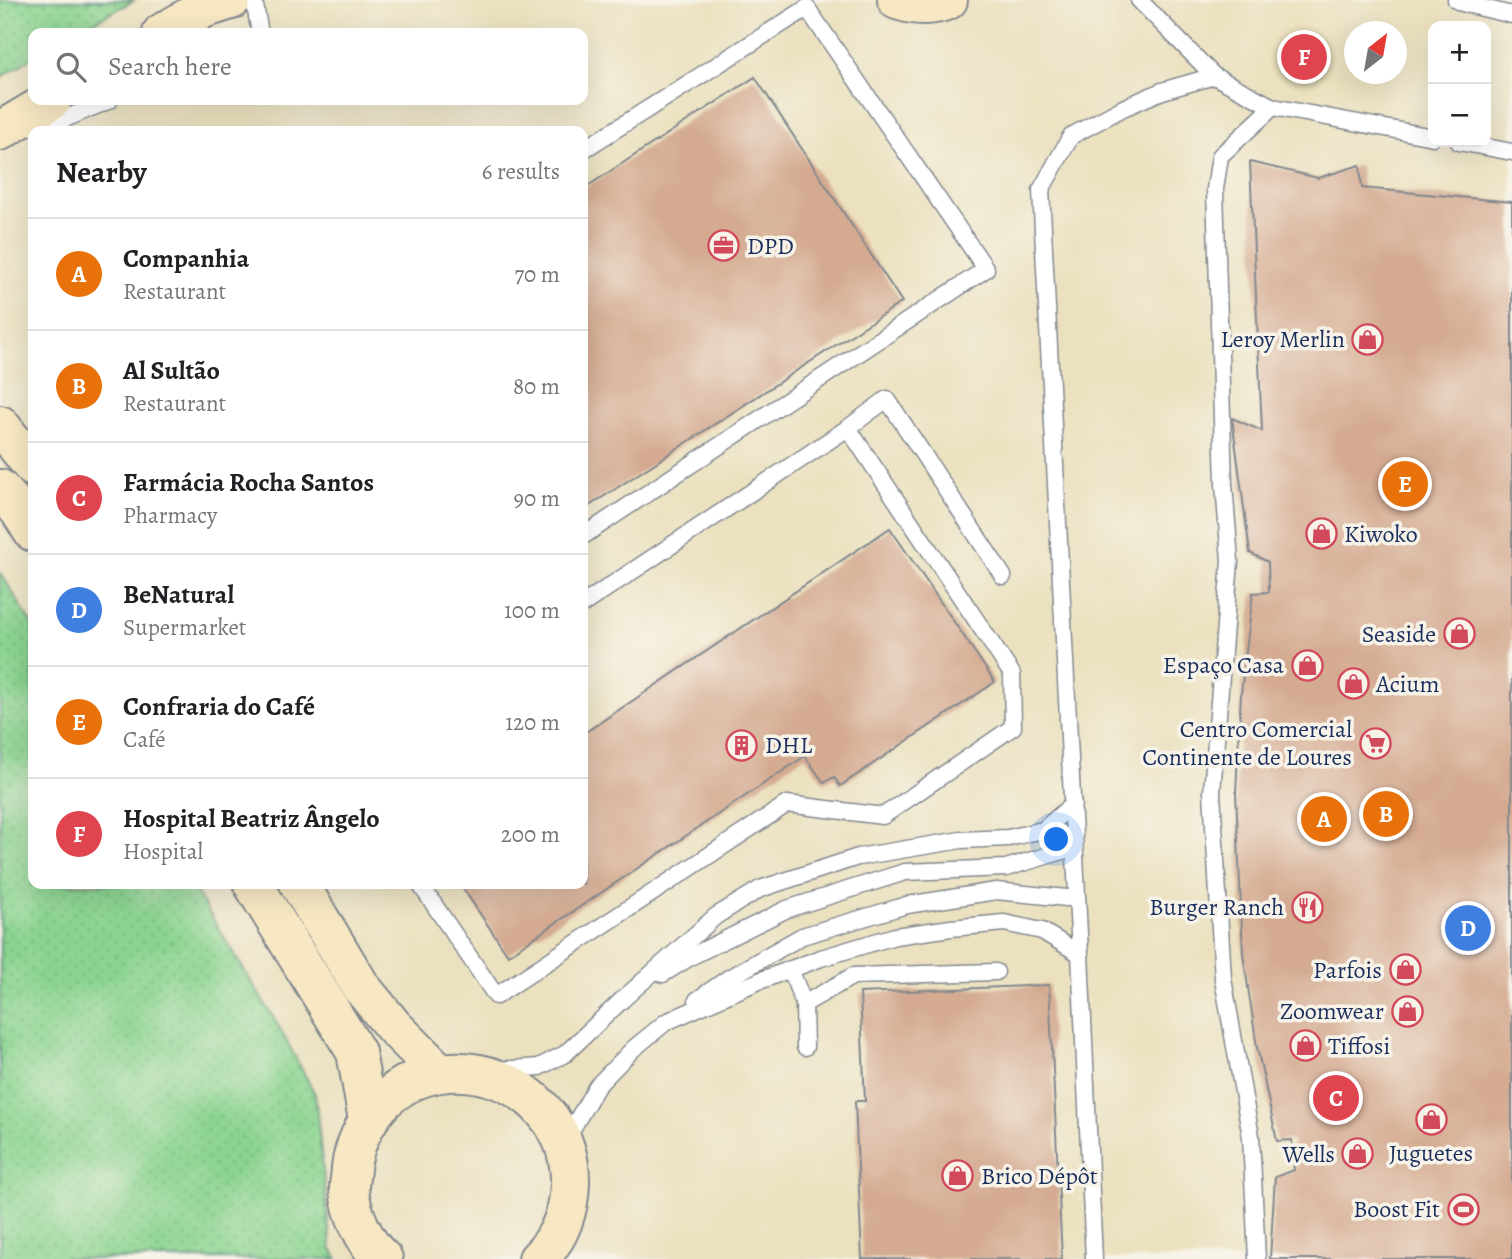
<!DOCTYPE html>
<html lang="en">
<head>
<meta charset="utf-8">
<style>
	:root { --surface:#fff; --page:#f6f6f6; --text:#202124; --muted:#757577; --line:#e0e0e0; --accent:#0b8043 }
	body { margin:0; font-family:Alegreya,serif; background:var(--page); color:var(--text) }
	.controls { position:absolute; right:21px; top:21px; display:grid; overflow:hidden; border-radius:14px; box-shadow:0 7px 28px #0002 }
	.controls button { width:63px; height:63px; display:grid; place-items:center; padding:0; border:0; border-bottom:2px solid var(--line); background:var(--surface); color:var(--text); font:35px sans-serif }
	.compass { position:absolute; left:1344px; top:21px; width:63px; height:63px; border-radius:50%; background:var(--surface); box-shadow:0 7px 28px #0002; rotate:31deg }
	.you { position:absolute; left:1057px; top:840px; width:24px; height:24px; margin:-18px; border:5px solid #fff; border-radius:50%; background:#1a73e8; box-shadow:0 0 0 10px #1a73e833 }
	.badge { display:grid; place-items:center; width:46px; height:46px; border-radius:50%; background:var(--accent); color:#fff; font-size:23px; font-weight:700 }
	.pin { position:absolute; translate:-50% -50%; border:4px solid #fff; box-shadow:0 2px 7px #0006 }
	.list { margin:0; padding:0; list-style:none }
	h2 { display:flex; justify-content:space-between; align-items:center; height:91px; margin:0; padding:0 28px; font-size:30px }
	h2 small { font-size:23px; font-weight:400; color:var(--muted) }
	.list li { display:grid; grid-template-columns:46px 1fr auto; gap:21px; align-items:center; box-sizing:border-box; height:112px; padding:0 28px; border-top:2px solid var(--line) }
	.list b { display:block; font-size:26px; white-space:nowrap }
	.list p { margin:0; font-size:23px; white-space:nowrap; color:var(--muted) }
	.list em { font-size:23px; font-style:normal; color:var(--muted) }
	.icon { flex:none; width:38px; height:38px; fill:none; stroke:currentColor; stroke-width:2; stroke-linecap:round; stroke-linejoin:round }
	.map { position:relative; flex:none; width:1512px; height:1259px; overflow:hidden }
	.search { position:absolute; background:var(--surface); box-shadow:0 7px 28px #0002; left:28px; top:28px; width:560px; height:77px; display:flex; align-items:center; gap:18px; box-sizing:border-box; padding:0 24px; border-radius:14px; color:var(--muted); font-size:26px }
	.panel { position:absolute; background:var(--surface); box-shadow:0 7px 28px #0002; left:28px; top:126px; width:560px; height:763px; border-radius:14px }
	.map>svg:first-child { display:block }
	.grass { fill:url(#grass-dots); stroke:#528277; stroke-width:2 }
	.building { fill:#d4aa91 }
	.lines { fill:none; stroke-linecap:round; stroke-linejoin:round }
	.service-casing { stroke:#83888e; stroke-width:19 }
	.secondary-casing { stroke:#83888e; stroke-width:42 }
	.service { stroke:#fff; stroke-width:16 }
	.secondary { stroke:#f7e8c3; stroke-width:38 }
	.labels { text-anchor:middle; stroke-width:7; stroke-linejoin:round; paint-order:stroke }
	.poi-label { font-size:24px; fill:#1b2f5e; stroke:#f7f3e8; text-anchor:end }
</style>
</head>
<body>
<div class="map">
<svg width="1512" height="1259" viewBox="0 0 1512 1259">
	<defs>
		<pattern id="grass-dots" width="8" height="8" patternUnits="userSpaceOnUse" patternTransform="scale(1.75)"><rect width="8" height="8" fill="#8ad490"/><path d="M2 2h.1M6 6h.1" fill="none" stroke="#76b67f" stroke-width="1.8" stroke-linecap="round"/></pattern>
	</defs>
	<rect width="100%" height="100%" fill="#f7f3e8"/>
	<filter id="ink" filterUnits="userSpaceOnUse"><feTurbulence type="fractalNoise" baseFrequency=".0143" numOctaves="2"/><feDisplacementMap in="SourceGraphic" scale="14" xChannelSelector="R" yChannelSelector="G"/><feConvolveMatrix kernelMatrix="1 2 1 2 8 2 1 2 1" color-interpolation-filters="sRGB"/></filter>
	<filter id="wash" filterUnits="userSpaceOnUse"><feTurbulence type="fractalNoise" baseFrequency=".00686" numOctaves="4" result="noise"/><feDisplacementMap in="SourceGraphic" scale="28" xChannelSelector="R" yChannelSelector="G"/><feGaussianBlur stdDeviation="1.57" result="paint"/><feColorMatrix in="noise" values="0 0 0 0 0 0 0 0 0 0 0 0 0 0 0 0 0 1.4 0 .05"/><feComposite in="paint" operator="in"/></filter>
	<g filter="url(#wash)">
		<rect width="100%" height="100%" fill="#ebe1bf"/>
		<path class="grass" d="M0,0H135L73,33H33V57L0,78Z
			M0,572L33,626V884H191L278,1025L315,1094L331,1248L338,1259H0Z"/>
		<g id="blocks">
			<path class="building" d="M755,77L902,302L583,510V189Z
				M1250,162L1318,178L1360,165L1362,188L1512,202V1259H1270L1275,1177L1294,1170L1292,1140L1277,1141L1257,1047L1243,954L1236,793L1241,693L1253,593L1269,592L1268,562L1250,553L1232,418L1262,431Z
				M890,528L995,682L840,786L834,777L824,783L805,756L508,955L460,884H583V734Z
				M1049,985L1062,1259H862L855,1101H865L860,993Z"/>
		</g>
	</g>
	<g filter="url(#ink)">
		<use href="#blocks" fill-opacity="0" stroke="#83888e" stroke-width="2"/>
		<g class="lines">
			<defs>
				<path id="service" d="M254,0L260,33
					M1139,0L1214,76L1273,107L1433,137
					M1456,0L1462,3L1512,15
					M30,127L55,123L110,100
					M1459,142L1512,152
					M583,150L807,8L986,269L583,536
					M848,428L887,399L1003,576
					M420,884L496,996L787,804L883,816L1013,727L1012,674L848,428L583,604
					M790,969L804,1004L805,1047
					M663,974L692,956L787,909L905,872L1006,868L1066,850
					M697,1000L727,979L802,936L907,905L996,891L1067,898
					M804,1004L853,976L996,972
					M499,1070L539,1067L565,1054L622,1000L716,916L760,889L858,857L961,840L1008,838L1043,830L1073,804
					M565,1141L597,1086L633,1049L666,1022L759,981L821,958L895,936L951,928L1004,923L1042,931L1080,954
					M1094,1259L1080,954L1041,190L1071,136L1123,108L1162,91L1214,76
					M1257,1259L1251,1137L1223,979L1212,792L1230,561L1224,484L1215,189L1220,156L1273,107"/>
				<path id="secondary" d="M897,0C914,6 932,7 948,0
					M162,33L203,9L231,0
					M0,131L52,100
					M0,425L33,467
					M0,489L19,510L33,532
					M253,884L356,1052L368,1120
					M299,884L361,987L394,1027L440,1073
					M383,1259C365,1244 351,1212 349,1189C349,1182 351,1174 351,1168C354,1144 364,1124 379,1106C446,1033 572,1085 570,1183C569,1212 559,1239 538,1259"/>
			</defs>
			<use href="#service" class="service-casing"/>
			<use href="#secondary" class="secondary-casing"/>
			<use href="#service" class="service"/>
			<use href="#secondary" class="secondary"/>
		</g>
	</g>
	<defs>
		<symbol id="office-ring" viewBox="-11 -11 22 22"><circle r="9.5" fill="#f7f3e8" stroke="#d1495b" stroke-width="1.5"/><path d="M-6-3h4V-5.5h4V-3h4V5H-6ZM-1-4.5V-3h2v-1.5ZM-6 0V1H6V0Z" fill="#d1495b"/></symbol>
		<symbol id="shop-ring" viewBox="-11 -11 22 22"><circle r="9.5" fill="#f7f3e8" stroke="#d1495b" stroke-width="1.5"/><path d="M-5-2.5h2.3a2.7 3.5 0 0 1 5.4 0H5L5.5 6h-11ZM-1.5-2.5h3a1.5 2.3 0 0 0-3 0Z" fill="#d1495b"/></symbol>
		<symbol id="supermarket-ring" viewBox="-11 -11 22 22"><circle r="9.5" fill="#f7f3e8" stroke="#d1495b" stroke-width="1.5"/><path d="M-6-5.5h2.5l.6 2H6L4.5 2H-2.5L-4.4-4H-6ZM-1.5 3.2a1.3 1.3 0 1 0 .1 0ZM3 3.2a1.3 1.3 0 1 0 .1 0Z" fill="#d1495b"/></symbol>
		<symbol id="building-ring" viewBox="-11 -11 22 22"><circle r="9.5" fill="#f7f3e8" stroke="#d1495b" stroke-width="1.5"/><path d="M-4-6H4V6H1V3H-1V6H-4ZM-2.5-4.3h1.7v1.8h-1.7ZM.8-4.3h1.7v1.8H.8ZM-2.5-1h1.7V.8h-1.7ZM.8-1h1.7V.8H.8Z" fill="#d1495b"/></symbol>
		<symbol id="restaurant-ring" viewBox="-11 -11 22 22"><circle r="9.5" fill="#f7f3e8" stroke="#d1495b" stroke-width="1.5"/><path d="M-5-6h1v4h1v-4h1v4h1v-4h1v5L-1.5 .5V6h-2V.5L-5-1ZM5-6V6H3V1.5H1.5Q1.5-4 5-6Z" fill="#d1495b"/></symbol>
		<symbol id="stadium-ring" viewBox="-11 -11 22 22"><circle r="9.5" fill="#f7f3e8" stroke="#d1495b" stroke-width="1.5"/><path d="M0-5a6.5 5 0 1 0 0 10a6.5 5 0 1 0 0-10ZM-3.5-1.8h7v3.6h-7Z" fill="#d1495b"/></symbol>
	</defs>
	<g fill-rule="evenodd">
		<use href="#office-ring" x="706" y="228" width="35" height="35"/>
		<use href="#shop-ring" x="1350" y="322" width="35" height="35"/>
		<use href="#shop-ring" x="1304" y="516" width="35" height="35"/>
		<use href="#shop-ring" x="1442" y="616" width="35" height="35"/>
		<use href="#shop-ring" x="1290" y="648" width="35" height="35"/>
		<use href="#shop-ring" x="1336" y="666" width="35" height="35"/>
		<use href="#supermarket-ring" x="1358" y="726" width="35" height="35"/>
		<use href="#building-ring" x="724" y="728" width="35" height="35"/>
		<use href="#restaurant-ring" x="1290" y="890" width="35" height="35"/>
		<use href="#shop-ring" x="1388" y="952" width="35" height="35"/>
		<use href="#shop-ring" x="1390" y="994" width="35" height="35"/>
		<use href="#shop-ring" x="1288" y="1028" width="35" height="35"/>
		<use href="#shop-ring" x="1414" y="1102" width="35" height="35"/>
		<use href="#shop-ring" x="1340" y="1136" width="35" height="35"/>
		<use href="#shop-ring" x="940" y="1158" width="35" height="35"/>
		<use href="#stadium-ring" x="1446" y="1192" width="35" height="35"/>
	</g>
	<g class="labels">
		<g class="poi-label">
			<text x="747" y="254" text-anchor="start">DPD</text>
			<text x="1345" y="347">Leroy Merlin</text>
			<text x="1344" y="542" text-anchor="start">Kiwoko</text>
			<text x="1436" y="642">Seaside</text>
			<text x="1284" y="673">Espaço Casa</text>
			<text x="1376" y="692" text-anchor="start">Acium</text>
			<text x="1352" y="737">Centro Comercial<tspan x="1352" dy="28">Continente de Loures</tspan></text>
			<text x="765" y="753" text-anchor="start">DHL</text>
			<text x="1284" y="915">Burger Ranch</text>
			<text x="1382" y="978">Parfois</text>
			<text x="1384" y="1019">Zoomwear</text>
			<text x="1328" y="1054" text-anchor="start">Tiffosi</text>
			<text x="1431" y="1161" text-anchor="middle">Juguetes</text>
			<text x="1335" y="1162">Wells</text>
			<text x="981" y="1184" text-anchor="start">Brico Dépôt</text>
			<text x="1440" y="1217">Boost Fit</text>
		</g>
	</g>
</svg>
<div class="controls">
<button>+</button>
<button>−</button>
</div>
<svg class="compass" viewBox="-18 -18 36 36"><path d="M0-13l5 13h-10z" fill="#e53935"/><path d="M0 13l5-13h-10z" fill="#757577"/></svg>
<div class="you"></div>
<div class="pin badge" style="left:1324px;top:819px;background:#e8710a">A</div>
<div class="pin badge" style="left:1386px;top:814px;background:#e8710a">B</div>
<div class="pin badge" style="left:1336px;top:1098px;background:#e0444e">C</div>
<div class="pin badge" style="left:1468px;top:928px;background:#3f7fe0">D</div>
<div class="pin badge" style="left:1405px;top:484px;background:#e8710a">E</div>
<div class="pin badge" style="left:1304px;top:57px;background:#e0444e">F</div>
<div class="search"><svg class="icon" aria-label="search" viewBox="0 0 24 24"><circle cx="10" cy="10" r="6"/><path d="M15 15l6 6"/></svg>Search here</div>
<section class="panel">
<h2>Nearby<small>6 results</small></h2>
<ul class="list">
<li><span class="badge" style="background:#e8710a">A</span><div><b>Companhia</b><p>Restaurant</p></div><em>70 m</em></li>
<li><span class="badge" style="background:#e8710a">B</span><div><b>Al Sultão</b><p>Restaurant</p></div><em>80 m</em></li>
<li><span class="badge" style="background:#e0444e">C</span><div><b>Farmácia Rocha Santos</b><p>Pharmacy</p></div><em>90 m</em></li>
<li><span class="badge" style="background:#3f7fe0">D</span><div><b>BeNatural</b><p>Supermarket</p></div><em>100 m</em></li>
<li><span class="badge" style="background:#e8710a">E</span><div><b>Confraria do Café</b><p>Café</p></div><em>120 m</em></li>
<li><span class="badge" style="background:#e0444e">F</span><div><b>Hospital Beatriz Ângelo</b><p>Hospital</p></div><em>200 m</em></li>
</ul>
</section>
</div>
</body>
</html>
